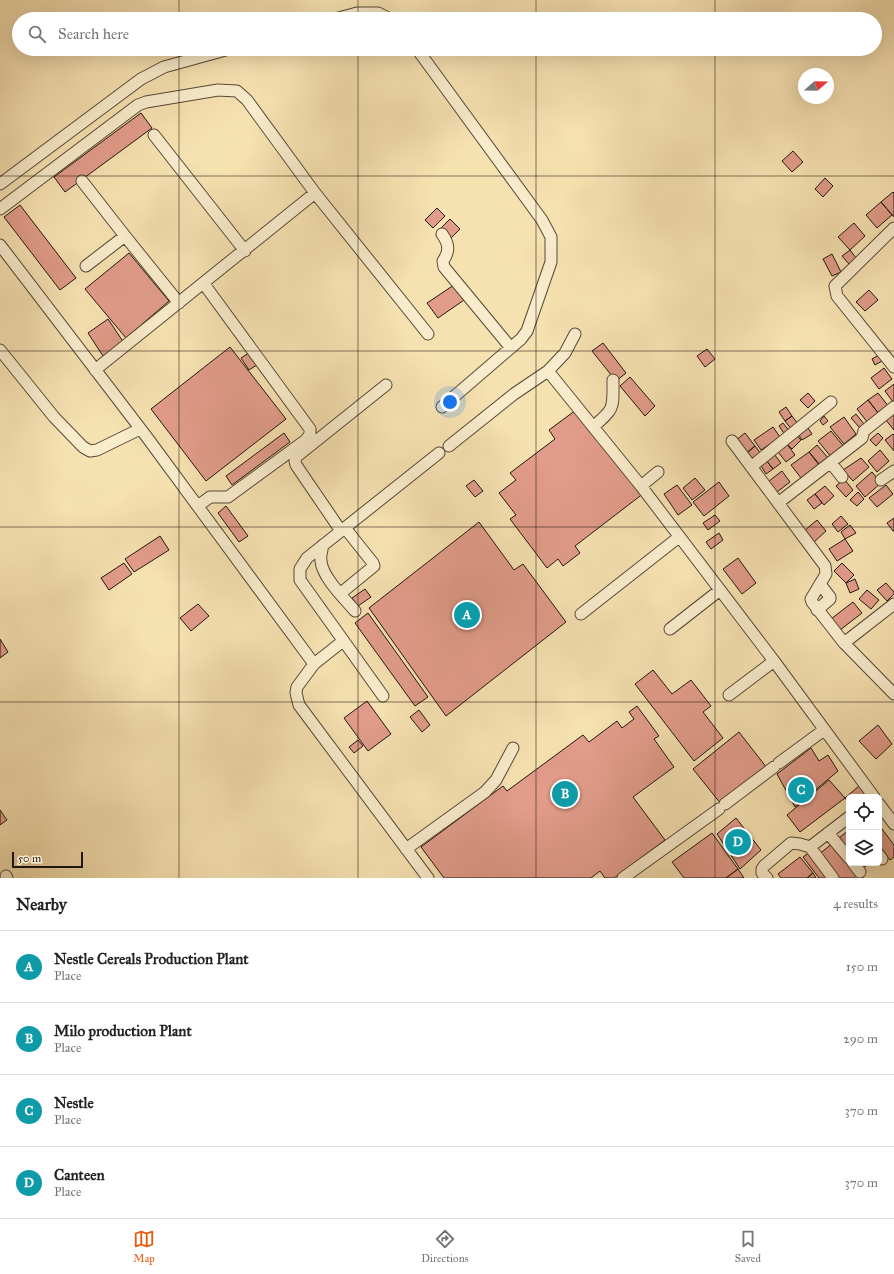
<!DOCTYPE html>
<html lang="en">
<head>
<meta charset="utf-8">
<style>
	:root { --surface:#fff; --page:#f2f2f2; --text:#222; --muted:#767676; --line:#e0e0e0; --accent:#ea580c }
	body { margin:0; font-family:"IM FELL Great Primer",serif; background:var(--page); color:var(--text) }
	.controls { position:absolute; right:12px; bottom:12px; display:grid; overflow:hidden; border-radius:6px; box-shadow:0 4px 16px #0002 }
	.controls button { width:36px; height:36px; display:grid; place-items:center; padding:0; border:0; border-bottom:1px solid var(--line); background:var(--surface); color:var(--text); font:20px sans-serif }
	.compass { position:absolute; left:798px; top:68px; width:36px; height:36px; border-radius:50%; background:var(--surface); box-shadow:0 4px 16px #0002; rotate:70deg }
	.scale { position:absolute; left:12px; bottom:10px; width:71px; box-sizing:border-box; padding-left:4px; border:2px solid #22160e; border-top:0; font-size:11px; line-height:14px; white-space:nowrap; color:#22160e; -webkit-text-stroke:3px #f9eccc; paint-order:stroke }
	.you { position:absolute; left:450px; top:402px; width:14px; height:14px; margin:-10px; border:3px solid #fff; border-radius:50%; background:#1a73e8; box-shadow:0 0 0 6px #1a73e833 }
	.badge { display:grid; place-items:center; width:26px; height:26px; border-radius:50%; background:var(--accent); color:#fff; font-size:13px; font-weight:700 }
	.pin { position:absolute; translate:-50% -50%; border:2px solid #fff; box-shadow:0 1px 4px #0006 }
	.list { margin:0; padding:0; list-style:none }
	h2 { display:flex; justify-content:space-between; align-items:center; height:52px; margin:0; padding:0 16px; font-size:17px }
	h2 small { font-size:13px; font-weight:400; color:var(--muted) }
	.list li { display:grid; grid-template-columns:26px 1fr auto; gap:12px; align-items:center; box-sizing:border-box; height:72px; padding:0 16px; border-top:1px solid var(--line) }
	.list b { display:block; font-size:15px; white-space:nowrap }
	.list p { margin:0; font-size:13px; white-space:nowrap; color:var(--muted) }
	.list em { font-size:13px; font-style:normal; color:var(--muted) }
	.icon { flex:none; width:22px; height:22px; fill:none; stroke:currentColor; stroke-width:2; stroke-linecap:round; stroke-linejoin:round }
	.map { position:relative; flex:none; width:894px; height:878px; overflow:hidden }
	.search { position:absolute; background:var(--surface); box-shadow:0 4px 16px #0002; left:12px; right:12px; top:12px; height:44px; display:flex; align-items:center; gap:10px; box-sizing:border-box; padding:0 14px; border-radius:22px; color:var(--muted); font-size:15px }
	.sheet { height:340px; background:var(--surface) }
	nav { display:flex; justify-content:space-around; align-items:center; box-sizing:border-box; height:56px; border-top:1px solid var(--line); background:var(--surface); font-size:11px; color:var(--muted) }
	nav a { display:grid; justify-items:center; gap:2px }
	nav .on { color:var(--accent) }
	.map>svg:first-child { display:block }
	.building { fill:#e19c8a; stroke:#22160e }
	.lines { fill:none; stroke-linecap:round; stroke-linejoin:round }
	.minor-casing { stroke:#574937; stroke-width:13 }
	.minor { stroke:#f9eccc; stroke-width:11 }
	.grid { fill:none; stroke:#22160e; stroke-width:1; stroke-opacity:0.55 }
</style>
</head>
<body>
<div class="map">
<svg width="894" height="878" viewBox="0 0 894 878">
	<rect width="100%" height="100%" fill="#f6e1b1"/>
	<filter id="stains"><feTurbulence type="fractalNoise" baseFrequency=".005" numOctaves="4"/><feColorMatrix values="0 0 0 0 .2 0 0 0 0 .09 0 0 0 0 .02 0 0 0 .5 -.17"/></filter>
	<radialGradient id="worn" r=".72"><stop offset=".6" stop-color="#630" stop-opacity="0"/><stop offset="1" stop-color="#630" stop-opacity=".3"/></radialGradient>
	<path class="building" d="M141,113L152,128L65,192L54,177Z
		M793,151L803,162L792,172L782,161Z
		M825,178L833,186L823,197L815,189Z
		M893,192L894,193V217L881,202Z
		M881,202L892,215L877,228L866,215Z
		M20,205L76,278L60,290L4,217Z
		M437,208L445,216L433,228L425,220Z
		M450,219L460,229L449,240L439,230Z
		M854,223L865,236L850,250L838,237Z
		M850,250L856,258L849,264L842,256Z
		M129,253L169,301L126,338L85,289Z
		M832,254L841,272L832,276L823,259Z
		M457,283L467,298L438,318L427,303Z
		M869,290L878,300L865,311L856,302Z
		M108,319L124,343L103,356L88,333Z
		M603,343L626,373L616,381L592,351Z
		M230,347L286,419L206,481L151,409Z
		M707,349L715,359L705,367L697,356Z
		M252,351L260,363L249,370L241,358Z
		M879,355L882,361L875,365L872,359Z
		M884,368L892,379L879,389L871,378Z
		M630,377L655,406L645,416L620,386Z
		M894,384V401L893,402L885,391Z
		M808,393L815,401L808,408L800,400Z
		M878,393L889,407L879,414L868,400Z
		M868,400L879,414L868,423L857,409Z
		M786,407L792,416L785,421L779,412Z
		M576,410L644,493L575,546L580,553L563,566L558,559L547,568L510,519L516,515L499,493L516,480L510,473L555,439L549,430Z
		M894,411V430L885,419Z
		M856,414L864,424L860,428L851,418Z
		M792,416L798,424L792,430L785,421Z
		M824,416L828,421L823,425L820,421Z
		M844,417L856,434L844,444L830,427Z
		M783,423L790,432L785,435L779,426Z
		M773,427L780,437L761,450L754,440Z
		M808,428L812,434L802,440L798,434Z
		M831,431L845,448L832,458L818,441Z
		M284,433L290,442L232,485L226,476Z
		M745,433L755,446L746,453L736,440Z
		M878,433L883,438L876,446L870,440Z
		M893,434L894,435V451L885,440Z
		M796,435L801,440L792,449L787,444Z
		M787,444L795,455L786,462L778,452Z
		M817,445L829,459L821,466L809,452Z
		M755,446L762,455L752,464L744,456Z
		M880,450L889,461L877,472L868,461Z
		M809,452L819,465L801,478L791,465Z
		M774,454L781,463L773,469L766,460Z
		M861,458L869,467L853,481L843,470Z
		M766,460L773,469L766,474L760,464Z
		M782,471L790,482L777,492L769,481Z
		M872,472L881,483L865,497L856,486Z
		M695,478L705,490L692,500L683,488Z
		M844,479L853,490L846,497L836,486Z
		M474,480L483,491L475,497L466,486Z
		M719,482L729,496L704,516L693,502Z
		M677,485L692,505L678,515L664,494Z
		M886,485L893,494L877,507L869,498Z
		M825,486L834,496L824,505L815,494Z
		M858,492L864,499L857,506L850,500Z
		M815,494L822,503L814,509L807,500Z
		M226,506L248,536L239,542L218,513Z
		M715,515L720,521L708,530L703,523Z
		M841,516L848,524L838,532L832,524Z
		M894,518V531H893L887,523Z
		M817,520L826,531L814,542L804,531Z
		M479,522L514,570L523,564L566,622L446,716L369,608Z
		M850,525L856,533L845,539L841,532Z
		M719,533L723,540L711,549L706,542Z
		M160,536L169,550L134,572L125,559Z
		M845,539L853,551L837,561L829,549Z
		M738,558L756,583L742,594L723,569Z
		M124,563L132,574L109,590L101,578Z
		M842,563L854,575L846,583L834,571Z
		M855,579L859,589L850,593L846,583Z
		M886,583L894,592V594L887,601L877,590Z
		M365,589L371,597L358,606L352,598Z
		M867,590L879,600L871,609L859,599Z
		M853,602L862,613L840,630L831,619Z
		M198,604L209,616L191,631L180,618Z
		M368,613L428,697L415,706L355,623Z
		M0,639L8,652L0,658Z
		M653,670L672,694L691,680L711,706L703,712L723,738L694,761L635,684Z
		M367,701L391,734L368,751L344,718Z
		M637,706L659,736L654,739L674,767L633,797L665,840L614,878H605L600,871L591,878H444L421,847L503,786L507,791L583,735L589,742L617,721L622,728L634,719L629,712Z
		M419,710L430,725L422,732L410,717Z
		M878,725L892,744L876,759L859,741Z
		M739,732L767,768L721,804L693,769Z
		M358,740L363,746L354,753L349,747Z
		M811,748L819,761L828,755L838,771L795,807L777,774Z
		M829,780L845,798L800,832L787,815Z
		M859,786L867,797H849V803L845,798Z
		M0,810L7,820L0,825Z
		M736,818L761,850L740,869L717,834Z
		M879,825L894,845V857L890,860L879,845Z
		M849,830V851L839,838Z
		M712,833L738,869L726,878H684L672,862Z
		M833,843L858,874L854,878H837L818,855Z
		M811,851L831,878H819L803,857Z
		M800,857L813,873L807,878H781L778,874Z
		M857,863H870L862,869Z
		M738,869L744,878H726Z
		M813,873L816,878H807Z"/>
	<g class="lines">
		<defs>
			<path id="minor" d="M335,19L357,13H378L390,19
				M417,49L542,220L551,237V262L527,331L521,339L442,407
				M154,135L245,251
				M82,181L125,236L179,303
				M0,184L141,79L164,67L229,49
				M0,209L138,105L146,102L218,90L237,91L247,100L315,193L428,334
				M894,228L835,286L837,296L894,367
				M442,234C449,244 450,251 443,261L444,267L511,348
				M0,245L146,436L314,664
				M86,266L125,236
				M0,350L54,417L83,447L90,451L97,450L140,429
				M95,370L315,193
				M548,371L565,353L575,334
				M593,427C615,408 613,409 613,380
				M732,441L825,566L826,574L811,599L812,602L844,643L894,694
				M449,446L514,394L548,371L641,486L774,661L874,797
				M831,463L842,477
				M751,467L831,402
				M881,480L894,471
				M641,486L658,472
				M778,503L862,438L864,431L894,407
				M198,506L210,497H228L306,440L310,434V429L204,284
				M341,531L296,465L295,461L296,457L386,385
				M323,545C322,550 320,556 321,561C322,577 345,599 355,611
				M341,593L374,566L373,563L345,528
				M817,610L830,599V597L820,584
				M581,614L679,537
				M670,629L720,590
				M343,641L314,664L297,687L296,693L299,705L428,878
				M844,643L894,604
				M729,695L774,661
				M383,696L300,580V569L307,558L439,453
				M779,763L824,730
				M725,804L774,767
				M879,804L894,824
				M828,833L849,858
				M406,849L485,792L496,780L513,748
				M879,855L882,859
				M853,863L860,872
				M6,876L7,878
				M623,878L719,809
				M767,878L762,873V869L764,866L791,843L800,844L810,847
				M833,878L810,847L849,817"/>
		</defs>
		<use href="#minor" class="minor-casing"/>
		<use href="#minor" class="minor"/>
	</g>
	<path class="grid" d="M179,0V19M358,0V19M536,0V19M715,0V19M179,49V878M358,49V878M536,49V878M715,49V878M0,176H894M0,351H894M0,527H894M0,702H894"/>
	<rect width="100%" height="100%" filter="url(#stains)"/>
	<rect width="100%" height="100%" fill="url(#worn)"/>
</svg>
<div class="controls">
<button><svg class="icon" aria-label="locate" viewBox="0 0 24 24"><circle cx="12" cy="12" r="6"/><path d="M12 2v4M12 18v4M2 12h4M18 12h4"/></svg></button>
<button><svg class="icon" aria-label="layers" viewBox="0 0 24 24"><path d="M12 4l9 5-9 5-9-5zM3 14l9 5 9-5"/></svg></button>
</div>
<svg class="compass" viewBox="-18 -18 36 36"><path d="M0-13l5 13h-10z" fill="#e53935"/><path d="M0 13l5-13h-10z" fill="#767676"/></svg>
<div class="scale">50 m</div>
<div class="you"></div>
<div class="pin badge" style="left:467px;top:615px;background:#0f9aa8">A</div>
<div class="pin badge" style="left:565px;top:794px;background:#0f9aa8">B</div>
<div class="pin badge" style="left:801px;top:790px;background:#0f9aa8">C</div>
<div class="pin badge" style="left:738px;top:842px;background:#0f9aa8">D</div>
<div class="search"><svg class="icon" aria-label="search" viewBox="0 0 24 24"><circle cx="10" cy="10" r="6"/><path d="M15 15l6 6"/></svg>Search here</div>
</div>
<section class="sheet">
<h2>Nearby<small>4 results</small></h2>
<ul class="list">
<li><span class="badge" style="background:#0f9aa8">A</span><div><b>Nestle Cereals Production Plant</b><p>Place</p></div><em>150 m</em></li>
<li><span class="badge" style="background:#0f9aa8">B</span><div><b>Milo production Plant</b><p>Place</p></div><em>290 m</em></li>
<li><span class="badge" style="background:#0f9aa8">C</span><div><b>Nestle</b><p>Place</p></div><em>370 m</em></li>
<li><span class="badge" style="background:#0f9aa8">D</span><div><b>Canteen</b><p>Place</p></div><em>370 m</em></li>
</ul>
</section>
<nav>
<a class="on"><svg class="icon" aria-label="map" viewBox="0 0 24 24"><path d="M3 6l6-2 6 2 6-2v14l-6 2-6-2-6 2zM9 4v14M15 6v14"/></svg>Map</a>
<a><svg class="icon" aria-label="directions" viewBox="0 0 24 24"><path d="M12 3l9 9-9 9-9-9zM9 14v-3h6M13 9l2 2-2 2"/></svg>Directions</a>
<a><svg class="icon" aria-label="saved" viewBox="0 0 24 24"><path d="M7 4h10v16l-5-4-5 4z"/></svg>Saved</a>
</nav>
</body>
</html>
